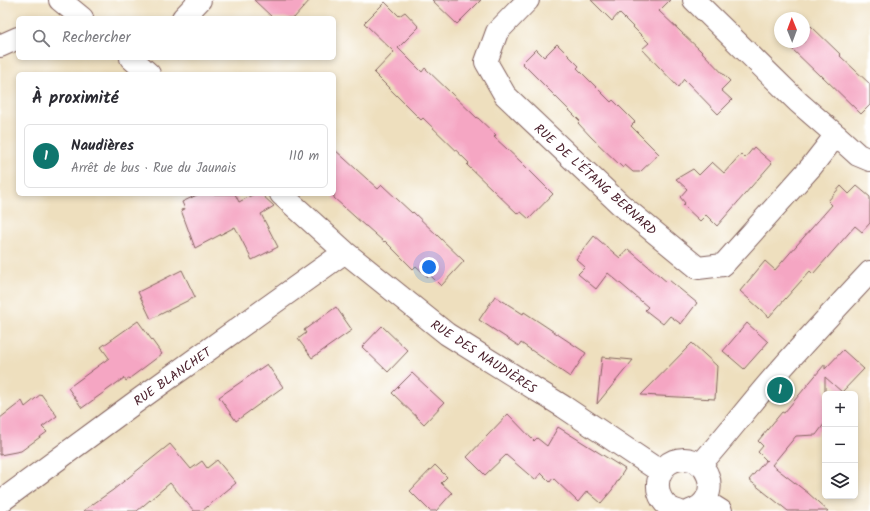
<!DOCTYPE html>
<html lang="fr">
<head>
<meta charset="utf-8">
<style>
	:root { --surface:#fff; --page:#f7f7f7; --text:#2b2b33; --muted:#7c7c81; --line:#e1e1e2; --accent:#0f766e }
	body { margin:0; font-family:Kalam,sans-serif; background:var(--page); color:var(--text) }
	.controls { position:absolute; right:12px; bottom:12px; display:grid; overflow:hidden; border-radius:6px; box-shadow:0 2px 6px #0003 }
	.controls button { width:36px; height:36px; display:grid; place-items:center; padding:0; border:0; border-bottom:1px solid var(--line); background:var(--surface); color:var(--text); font:20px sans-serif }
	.compass { position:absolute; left:774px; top:12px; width:36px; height:36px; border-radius:50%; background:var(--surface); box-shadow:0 2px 6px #0003; rotate:359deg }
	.you { position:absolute; left:429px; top:267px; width:14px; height:14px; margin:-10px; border:3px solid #fff; border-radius:50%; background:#1a73e8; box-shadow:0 0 0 6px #1a73e833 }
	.badge { display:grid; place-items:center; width:26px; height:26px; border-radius:50%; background:var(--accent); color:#fff; font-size:13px; font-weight:700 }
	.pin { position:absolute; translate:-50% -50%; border:2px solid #fff; box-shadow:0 1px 4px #0006 }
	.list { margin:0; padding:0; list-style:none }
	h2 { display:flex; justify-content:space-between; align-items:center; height:52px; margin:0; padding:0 16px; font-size:17px }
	h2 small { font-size:13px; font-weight:400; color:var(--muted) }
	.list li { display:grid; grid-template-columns:26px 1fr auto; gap:12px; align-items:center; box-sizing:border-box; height:64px; margin:0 8px 8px; padding:0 8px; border:1px solid var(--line); border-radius:6px }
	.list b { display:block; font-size:15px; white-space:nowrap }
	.list p { margin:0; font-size:13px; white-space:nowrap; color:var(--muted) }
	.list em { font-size:13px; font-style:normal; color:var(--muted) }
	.icon { flex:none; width:22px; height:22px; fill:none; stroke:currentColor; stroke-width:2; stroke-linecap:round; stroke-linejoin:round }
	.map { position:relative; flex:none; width:870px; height:511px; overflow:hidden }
	.search { position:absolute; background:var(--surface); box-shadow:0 2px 6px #0003; left:16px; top:16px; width:320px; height:44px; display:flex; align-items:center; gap:10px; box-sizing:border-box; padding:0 14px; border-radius:6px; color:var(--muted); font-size:15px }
	.panel { position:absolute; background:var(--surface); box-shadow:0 2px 6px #0003; left:16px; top:72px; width:320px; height:124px; border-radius:6px }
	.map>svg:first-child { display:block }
	.building { fill:#f5a6c3 }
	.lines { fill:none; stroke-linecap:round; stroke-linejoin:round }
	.minor-casing { stroke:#83625e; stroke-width:24 }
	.minor { stroke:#fff; stroke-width:22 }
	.labels { text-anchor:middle; stroke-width:3; stroke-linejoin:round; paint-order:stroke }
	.street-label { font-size:13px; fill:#4a1f2b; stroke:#fff }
</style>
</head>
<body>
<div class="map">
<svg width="870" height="511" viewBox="0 0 870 511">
	<rect width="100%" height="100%" fill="#fff"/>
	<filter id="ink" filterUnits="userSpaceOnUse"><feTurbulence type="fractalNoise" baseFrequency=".025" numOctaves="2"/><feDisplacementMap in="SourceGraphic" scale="8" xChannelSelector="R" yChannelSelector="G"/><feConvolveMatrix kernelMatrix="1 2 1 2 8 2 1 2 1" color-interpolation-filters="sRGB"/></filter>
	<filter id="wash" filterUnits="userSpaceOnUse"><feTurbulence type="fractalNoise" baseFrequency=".012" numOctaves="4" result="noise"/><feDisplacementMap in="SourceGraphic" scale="16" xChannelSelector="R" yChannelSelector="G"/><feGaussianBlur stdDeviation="0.9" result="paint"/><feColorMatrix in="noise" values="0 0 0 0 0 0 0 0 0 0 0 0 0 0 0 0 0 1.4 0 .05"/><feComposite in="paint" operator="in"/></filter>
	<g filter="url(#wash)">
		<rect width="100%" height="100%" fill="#eedfbe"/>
		<g id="blocks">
			<path class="building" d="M254,0H310L294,18H273Z
				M432,0H481L457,24Z
				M591,0H670L659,11L700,50L730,81L721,90L732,100L718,114L684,79L678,87L642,49L649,43L619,13L612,21Z
				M385,2L399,16L405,12L419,27L398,48L422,72L425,68L477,118H478L496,135L494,137L520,161L553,194L529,219L521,212L518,214L467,165L469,163L423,118L421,120L374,73L394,52L364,23Z
				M811,26L841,55L840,56L870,84V105L861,114L821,75L820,76L790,47L794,42H804V32Z
				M557,44L579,66L577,68L611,102L613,100L635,122L631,126L659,154L640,172H633L625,165L623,168L591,137L578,123L580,121L522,63L536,49L544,57Z
				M754,147L772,163L717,226L706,215L700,221L683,205L685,203L680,197L687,189L676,179L693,169L699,175L712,162L724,173L741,154L745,158Z
				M334,149L378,189L382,185L412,213L413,212L464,261L441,286L430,275L428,277L416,266L413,269L385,241L384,242L366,226H365L334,198Z
				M841,186L849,194L857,186L870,197V223L862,232L855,226L813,274L810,271L769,317L740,291L765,261L775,270L832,205L828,201Z
				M199,194H235L239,202L254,194H261L274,206L261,214L278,247L252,260L235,227L195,248L181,210L185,209L182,202Z
				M594,236L620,258L628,249L667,282L669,280L697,303L681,324L670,316L663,324L645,310L648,307L608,273L596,289L578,274L585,267L576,259Z
				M182,270L195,297L151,319L138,292Z
				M495,296L523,314L524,312L586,353L570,377L521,343L519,346L479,320Z
				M336,307L352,330L312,358L298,339L306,333L304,330Z
				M138,321L162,354L126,381L124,378L82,408L68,388L109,358L101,347Z
				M747,323L768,342L744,369L723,351Z
				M382,326L408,351L388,372L362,347Z
				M692,343L717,366L715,399L641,395Z
				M843,350L864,369L842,392L825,377V423L816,435L796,436L772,465L808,493L828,511H788L749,480L766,460L767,461L758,452L763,446L758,441L782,412L784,413L825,364V369Z
				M602,357L633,360L597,404Z
				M267,364L283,387L236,421L219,397Z
				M412,373L444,403L424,424L392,393Z
				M41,394L57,416L42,427L47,432L21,451L0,455V418L22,401L25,407Z
				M508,414L534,441L537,438L547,446L558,427L625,469L612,490L601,503L587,491L578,502L553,478L550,482L541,473L535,480L506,455L485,475L467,457Z
				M170,444L191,469L202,461L207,468L217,460L236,483L202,511H194L170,483L137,511H83L113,490Z
				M435,465L447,477L441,483L452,493L436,511H430L410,491Z"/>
		</g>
	</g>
	<g filter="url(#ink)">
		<use href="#blocks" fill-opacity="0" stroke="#83625e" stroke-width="1"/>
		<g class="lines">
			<defs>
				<path id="minor" d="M60,0L82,18
					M528,0L497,32L486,62L505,95L620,204L698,268L723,265L811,167L836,135
					M694,0L798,102L836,135L858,155L870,160
					M183,18L200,0
					M0,46L18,38
					M131,58L149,74
					M281,194L345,252L447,334L564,407L661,472
					M700,465C728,434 753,400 781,369C810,336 840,304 870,272
					M705,501L721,511
					M0,502L133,404L261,312L345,252
					M678,511C648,503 653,459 684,459C708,459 719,490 700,506C697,508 693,510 690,511"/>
			</defs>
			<use href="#minor" class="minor-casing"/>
			<use href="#minor" class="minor"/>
		</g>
	</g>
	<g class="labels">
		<g class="street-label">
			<text transform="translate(596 179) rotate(42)" y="5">RUE DE L'ÉTANG BERNARD</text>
			<text transform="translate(484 356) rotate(33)" y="5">RUE DES NAUDIÈRES</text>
			<text transform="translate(172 376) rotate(-35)" y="5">RUE BLANCHET</text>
		</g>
	</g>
</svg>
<div class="controls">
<button>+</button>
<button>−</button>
<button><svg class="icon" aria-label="layers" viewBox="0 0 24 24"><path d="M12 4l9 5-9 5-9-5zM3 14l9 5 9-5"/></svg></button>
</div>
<svg class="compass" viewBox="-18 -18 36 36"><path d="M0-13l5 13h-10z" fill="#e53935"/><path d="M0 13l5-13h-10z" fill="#7c7c81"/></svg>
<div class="you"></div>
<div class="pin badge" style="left:780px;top:390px">1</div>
<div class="search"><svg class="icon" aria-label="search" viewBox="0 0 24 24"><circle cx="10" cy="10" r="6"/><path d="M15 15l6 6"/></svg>Rechercher</div>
<section class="panel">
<h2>À proximité<small></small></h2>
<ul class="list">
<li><span class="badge">1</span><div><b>Naudières</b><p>Arrêt de bus · Rue du Jaunais</p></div><em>110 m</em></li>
</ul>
</section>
</div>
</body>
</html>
